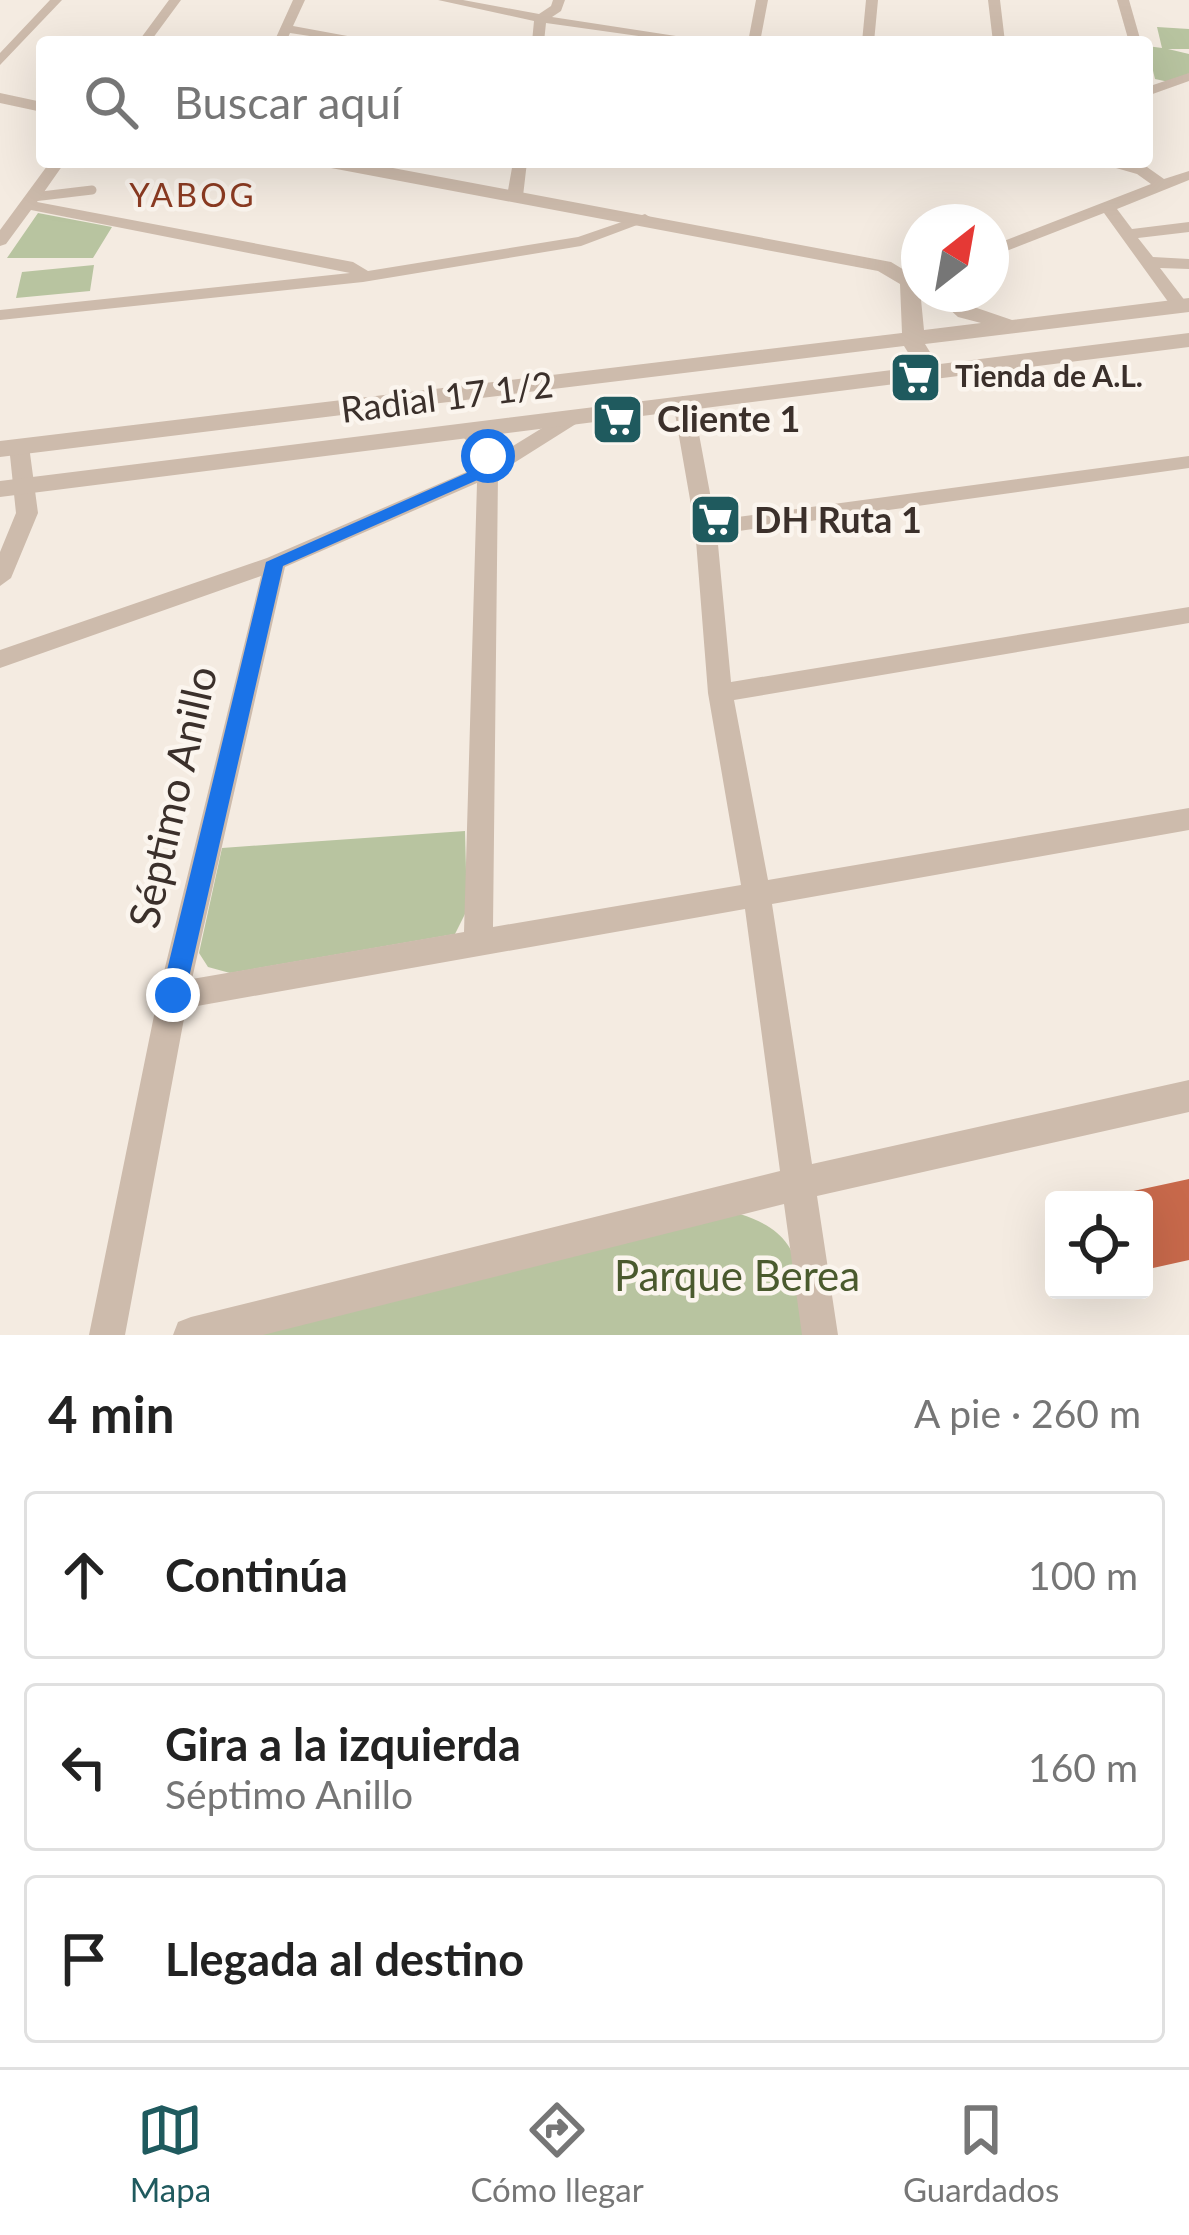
<!DOCTYPE html>
<html lang="es">
<head>
<meta charset="utf-8">
<style>
	:root { --surface:#fff; --page:#f2f2f2; --text:#222; --muted:#767676; --line:#e0e0e0; --accent:#1f5a5e }
	body { margin:0; font-family:Lato,sans-serif; background:var(--page); color:var(--text) }
	.controls { position:absolute; right:36px; bottom:36px; display:grid; overflow:hidden; border-radius:12px; box-shadow:0 12px 48px #0002 }
	.controls button { width:108px; height:108px; display:grid; place-items:center; padding:0; border:0; border-bottom:3px solid var(--line); background:var(--surface); color:var(--text); font:60px sans-serif }
	.compass { position:absolute; left:901px; top:204px; width:108px; height:108px; border-radius:50%; background:var(--surface); box-shadow:0 12px 48px #0002; rotate:31deg }
	.stop { position:absolute; width:36px; height:36px; margin:-27px; border:9px solid #1a73e8; border-radius:50%; background:#fff }
	.stop.end { background:#1a73e8; border-color:#fff; box-shadow:0 3px 12px #0008 }
	.list { margin:0; padding:0; list-style:none }
	h2 { display:flex; justify-content:space-between; align-items:center; height:156px; margin:0; padding:0 48px; font-size:51px }
	h2 small { font-size:39px; font-weight:400; color:var(--muted) }
	.list li { display:grid; grid-template-columns:78px 1fr auto; gap:36px; align-items:center; box-sizing:border-box; height:168px; margin:0 24px 24px; padding:0 24px; border:3px solid var(--line); border-radius:12px }
	.list b { display:block; font-size:45px; white-space:nowrap }
	.list p { margin:0; font-size:39px; white-space:nowrap; color:var(--muted) }
	.list em { font-size:39px; font-style:normal; color:var(--muted) }
	.icon { flex:none; width:66px; height:66px; fill:none; stroke:currentColor; stroke-width:2; stroke-linecap:round; stroke-linejoin:round }
	.map { position:relative; flex:none; width:1189px; height:1335px; overflow:hidden }
	.search { position:absolute; background:var(--surface); box-shadow:0 12px 48px #0002; left:36px; right:36px; top:36px; height:132px; display:flex; align-items:center; gap:30px; box-sizing:border-box; padding:0 42px; border-radius:12px; color:var(--muted); font-size:45px }
	.sheet { height:732px; background:var(--surface) }
	nav { display:flex; justify-content:space-around; align-items:center; box-sizing:border-box; height:168px; border-top:3px solid var(--line); background:var(--surface); font-size:33px; color:var(--muted) }
	nav a { display:grid; justify-items:center; gap:6px }
	nav .on { color:var(--accent) }
	.map>svg:first-child { display:block }
	.green { fill:#b8c4a0 }
	.building { fill:#c8694b }
	.lines { fill:none; stroke-linecap:round; stroke-linejoin:round }
	.service { stroke:#cdbbac; stroke-width:9 }
	.minor { fill:#cdbbac; fill-rule:evenodd }
	.tertiary { fill:#cdbbac; fill-rule:evenodd }
	.route { fill:#1a73e8 }
	.labels { text-anchor:middle; stroke-width:9; stroke-linejoin:round; paint-order:stroke }
	.far-poi-label { font-size:30px; font-weight:bold; fill:#3b302b; stroke:#fbf5ee; text-anchor:start }
	.far-neighbourhood-label { font-size:33px; letter-spacing:3px; fill:#8c3b22; stroke:#fbf5ee }
	.street-label { font-size:36px; fill:#3b302b; stroke:#fbf5ee }
	.poi-label { font-size:36px; font-weight:bold; fill:#3b302b; stroke:#fbf5ee; text-anchor:start }
	.near-street-label { font-size:42px; fill:#3b302b; stroke:#fbf5ee }
	.near-park-label { font-size:42px; fill:#4a5a2e; stroke:#fbf5ee }
</style>
</head>
<body>
<div class="map">
<svg width="1189" height="1335" viewBox="0 0 1189 1335">
	<rect width="100%" height="100%" fill="#f4ebe1"/>
	<path class="green" d="M1157,27L1189,29V49H1168L1189,54V76L1169,82L1155,79L1147,46L1162,48Z
		M38,213L112,227L93,258H7Z
		M94,265L90,291L16,298L22,272Z
		M465,831L467,910L455,934L230,973L208,967L199,953L222,848Z
		M740,1214C808,1236 798,1274 803,1335H246Z"/>
	<path class="building" d="M1189,1179V1260L1144,1270V1200L1101,1198Z"/>
	<g class="lines">
		<path class="service" d="M33,197L92,190"/>
		<path class="minor" d="M50,0H62L0,65V53Z
			M169,0H181L150,42H138Z
			M293,0H305L293,26L380,42H349L290,33L286,42H274Z
			M438,0H463L539,14L551,6L553,0H565L561,11L552,17L715,42H681L546,23L544,42H532L534,21Z
			M756,0H768L760,42H748Z
			M866,0H878L874,42H862Z
			M988,0H1000L1005,42H993Z
			M1117,0H1129L1141,42H1129Z
			M1189,73V81L1147,96V87Z
			M50,162H65L37,202L353,262L368,271L578,237L645,214L653,219L581,246L363,282L0,320V310L350,273L31,210L6,244L0,246V230Z
			M513,162H527L523,196L515,201L507,196Z
			M1095,162L1147,167L1164,179L1189,171V180L1117,209L1132,229L1189,222V232L1138,238L1153,257L1189,259V269L1160,268L1189,306L1186,310H1174L1104,213L991,257V246L1151,184L1137,174Z
			M683,396L693,402L715,520L1189,456V468L717,534L731,682L1189,607V623L734,700L768,880L1189,808V830L772,904L812,1164L1189,1080V1112L817,1196L838,1335H802L784,1204L263,1335H173L178,1322L191,1317L780,1171L745,909L186,1008L125,1335H89L158,996L261,576L0,668V650L267,558L478,467C478,448 469,445 458,431L461,427C480,422 491,440 498,455L565,414H579V422L498,473L493,927L741,885L708,693L695,528L673,402ZM477,483L464,932L192,979L285,567Z
			M19,440L29,446L38,513L11,578L0,586V552L16,513L9,446Z"/>
		<path class="tertiary" d="M0,93L42,102V112L0,103Z
			M322,162H361L891,262L919,279L924,330L981,323L958,317L933,294H957L974,307L1012,320L1189,298V312L925,344L933,357L922,364L914,362L904,346L0,457V441L902,333L900,284L878,271L331,168Z
			M1189,333V347L0,497V481Z"/>
	</g>
	<path class="route" d="M483,452L497,456L491,474L283,566L185,995L181,1003H164L161,995L266,562L478,468Z"/>
	<defs>
		<symbol id="supermarket-square" viewBox="-11 -11 22 22"><rect x="-9" y="-9" width="18" height="18" rx="4" fill="#1f5a5e" stroke="#fbf5ee"/><path d="M-6-5.5h2.5l.6 2H6L4.5 2H-2.5L-4.4-4H-6ZM-1.5 3.2a1.3 1.3 0 1 0 .1 0ZM3 3.2a1.3 1.3 0 1 0 .1 0Z" fill="#fff"/></symbol>
	</defs>
	<g fill-rule="evenodd">
		<use href="#supermarket-square" x="886" y="348" width="59" height="59"/>
		<use href="#supermarket-square" x="588" y="390" width="59" height="59"/>
		<use href="#supermarket-square" x="686" y="490" width="59" height="59"/>
	</g>
	<g class="labels">
		<g class="far-poi-label">
			<text x="955" y="387">Tienda de A.L.</text>
		</g>
		<g class="far-neighbourhood-label">
			<text x="193" y="207">YABOG</text>
		</g>
		<g class="street-label">
			<text transform="translate(447 397) rotate(-7)" y="13">Radial 17 1/2</text>
		</g>
		<g class="poi-label">
			<text x="657" y="432">Cliente 1</text>
			<text x="754" y="533">DH Ruta 1</text>
		</g>
		<g class="near-street-label">
			<text transform="translate(173 797) rotate(-77)" y="15">Séptimo Anillo</text>
		</g>
		<g class="near-park-label">
			<text x="737" y="1291">Parque Berea</text>
		</g>
	</g>
</svg>
<div class="controls">
<button><svg class="icon" aria-label="locate" viewBox="0 0 24 24"><circle cx="12" cy="12" r="6"/><path d="M12 2v4M12 18v4M2 12h4M18 12h4"/></svg></button>
</div>
<svg class="compass" viewBox="-18 -18 36 36"><path d="M0-13l5 13h-10z" fill="#e53935"/><path d="M0 13l5-13h-10z" fill="#767676"/></svg>
<div class="stop" style="left:488px;top:456px"></div>
<div class="stop end" style="left:173px;top:995px"></div>
<div class="search"><svg class="icon" aria-label="search" viewBox="0 0 24 24"><circle cx="10" cy="10" r="6"/><path d="M15 15l6 6"/></svg>Buscar aquí</div>
</div>
<section class="sheet">
<h2>4 min<small>A pie · 260 m</small></h2>
<ul class="list">
<li><svg class="icon" aria-label="ahead" viewBox="0 0 24 24"><path d="M12 20V5M6 11l6-6 6 6"/></svg><div><b>Continúa</b></div><em>100 m</em></li>
<li><svg class="icon" aria-label="left" viewBox="0 0 24 24"><path d="M17 20v-9H6M10 6l-5 5 5 5"/></svg><div><b>Gira a la izquierda</b><p>Séptimo Anillo</p></div><em>160 m</em></li>
<li><svg class="icon" aria-label="arrive" viewBox="0 0 24 24"><path d="M6 21V4h12l-3 4 3 4H6"/></svg><div><b>Llegada al destino</b></div></li>
</ul>
</section>
<nav>
<a class="on"><svg class="icon" aria-label="map" viewBox="0 0 24 24"><path d="M3 6l6-2 6 2 6-2v14l-6 2-6-2-6 2zM9 4v14M15 6v14"/></svg>Mapa</a>
<a><svg class="icon" aria-label="directions" viewBox="0 0 24 24"><path d="M12 3l9 9-9 9-9-9zM9 14v-3h6M13 9l2 2-2 2"/></svg>Cómo llegar</a>
<a><svg class="icon" aria-label="saved" viewBox="0 0 24 24"><path d="M7 4h10v16l-5-4-5 4z"/></svg>Guardados</a>
</nav>
</body>
</html>
